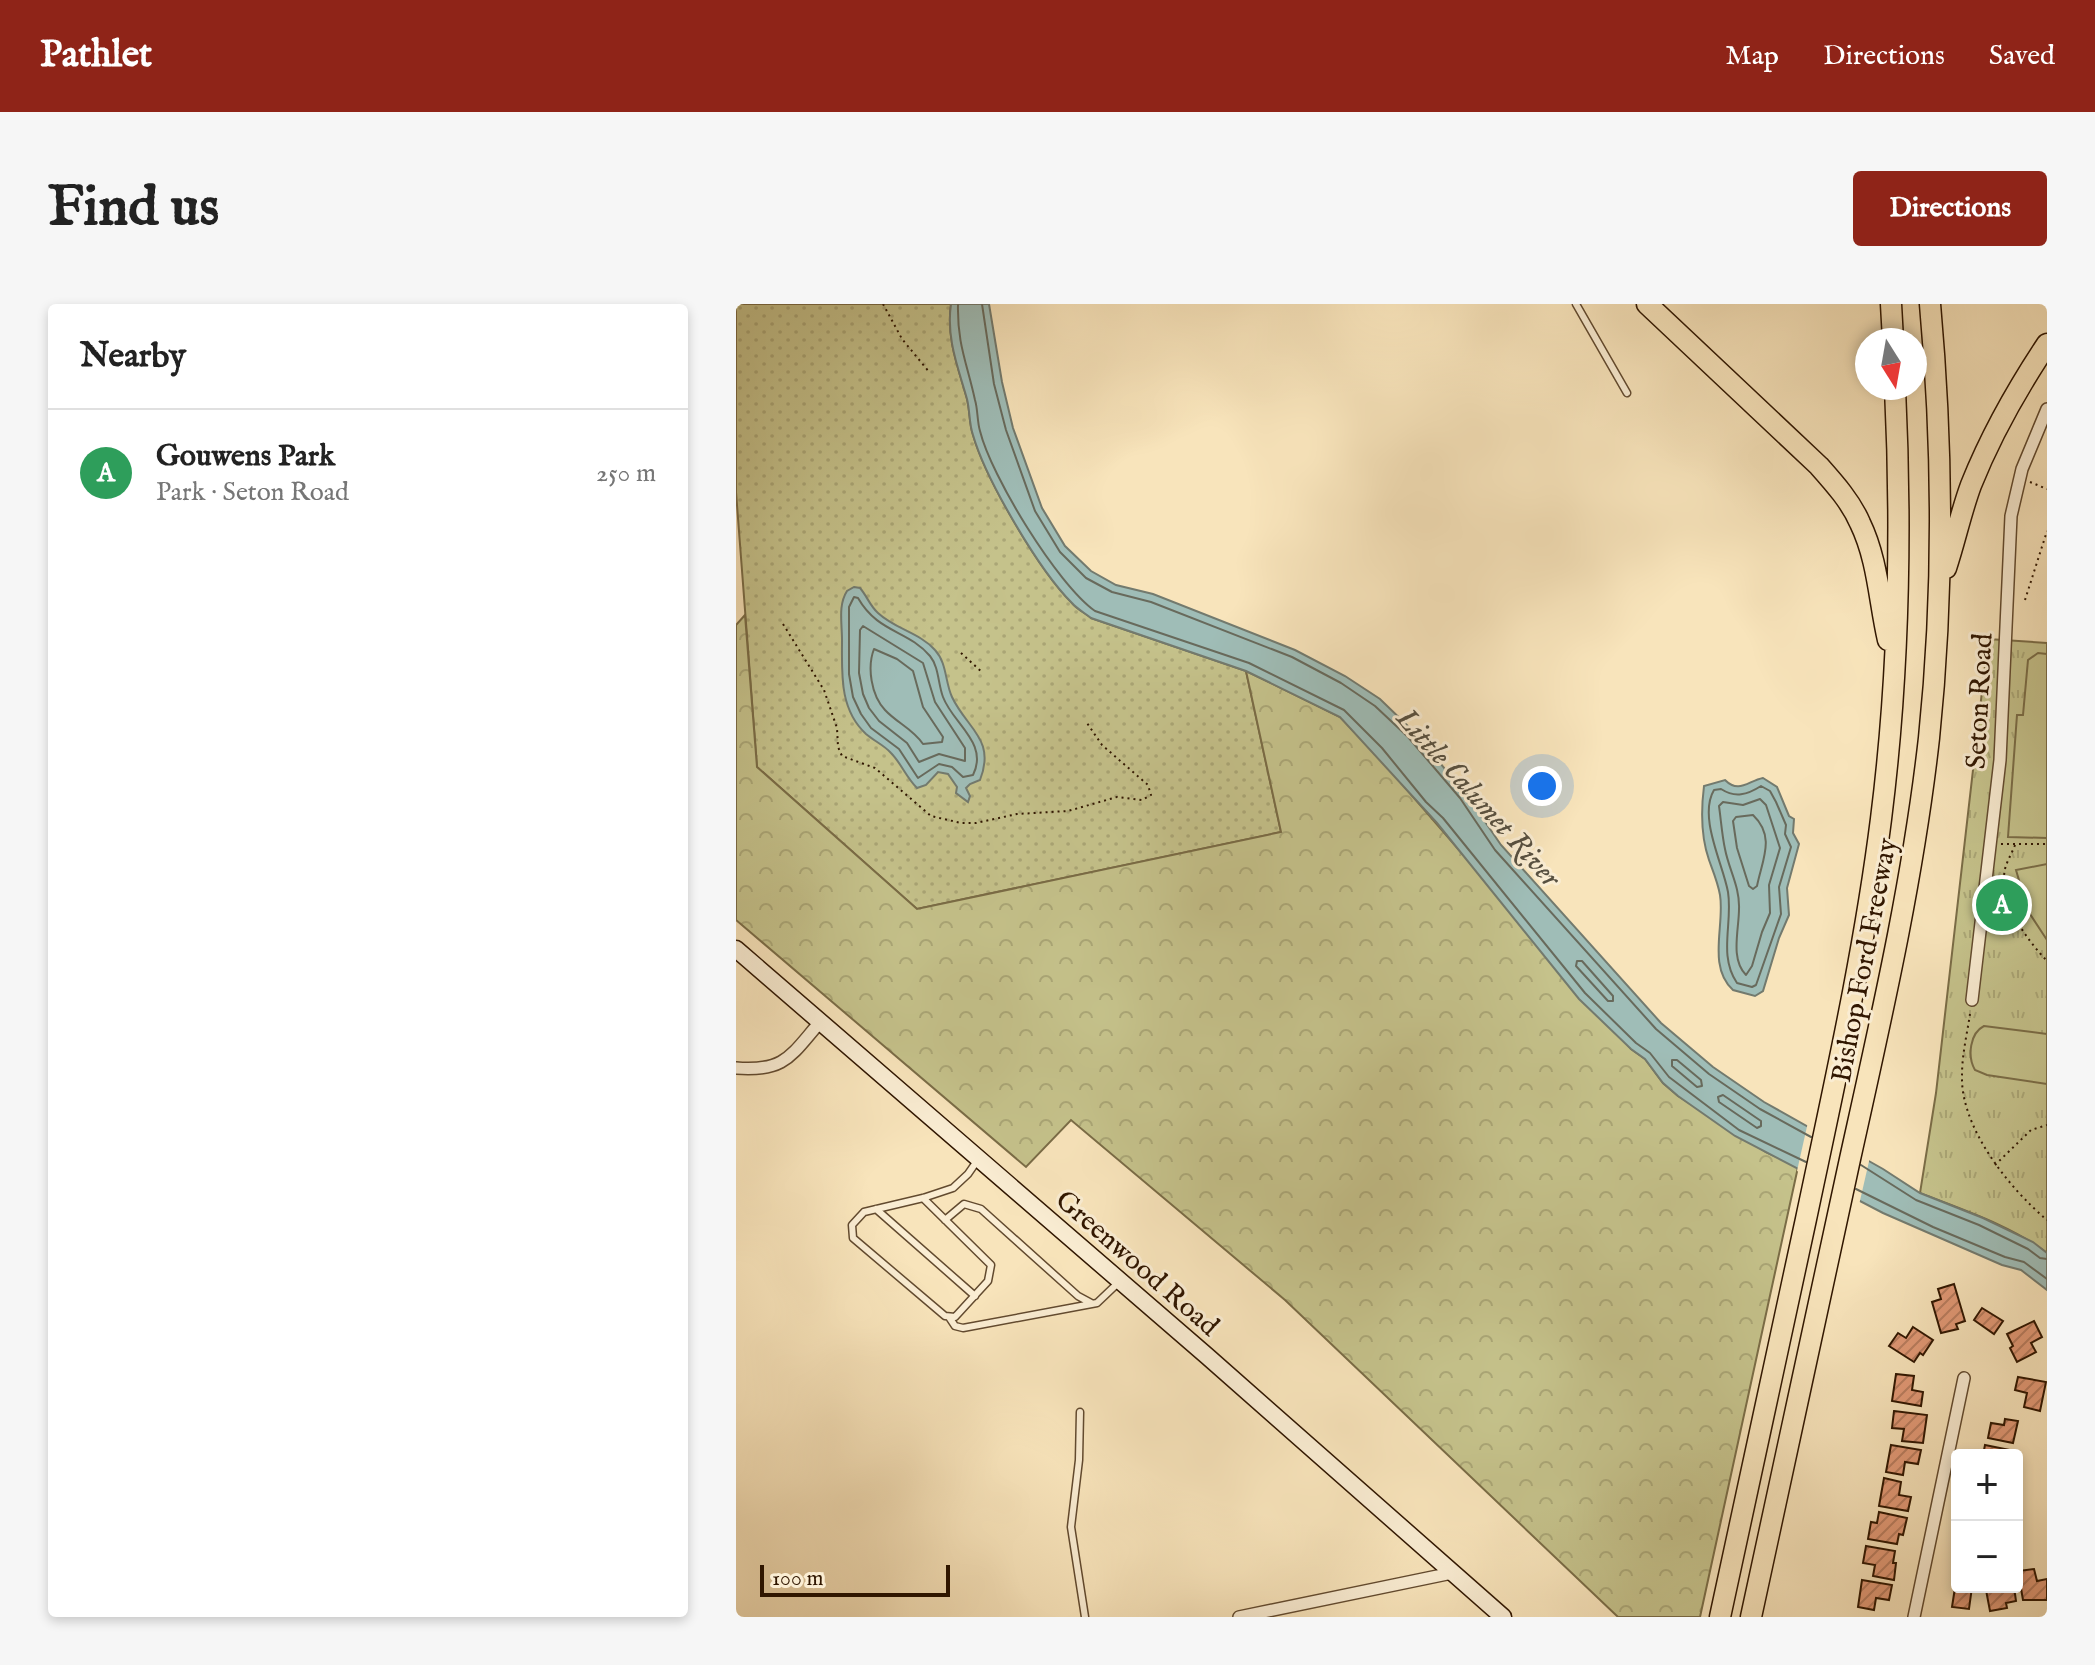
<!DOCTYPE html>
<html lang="en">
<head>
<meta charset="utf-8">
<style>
	:root { --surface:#fff; --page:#f6f6f6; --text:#222; --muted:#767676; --line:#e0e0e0; --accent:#8f2418 }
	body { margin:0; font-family:"IM FELL English",serif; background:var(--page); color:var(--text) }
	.controls { position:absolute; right:24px; bottom:24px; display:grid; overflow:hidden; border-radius:8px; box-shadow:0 4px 12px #0003 }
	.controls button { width:72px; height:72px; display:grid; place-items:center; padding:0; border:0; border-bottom:2px solid var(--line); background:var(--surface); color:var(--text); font:40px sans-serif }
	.compass { position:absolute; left:1119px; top:24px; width:72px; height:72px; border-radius:50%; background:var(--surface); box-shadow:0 4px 12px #0003; rotate:169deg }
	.scale { position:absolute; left:24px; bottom:20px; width:190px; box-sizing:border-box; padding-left:8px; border:4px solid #301600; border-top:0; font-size:22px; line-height:28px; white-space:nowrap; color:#301600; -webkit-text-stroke:6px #faedd3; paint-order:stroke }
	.you { position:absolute; left:806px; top:482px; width:28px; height:28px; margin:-20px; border:6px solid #fff; border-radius:50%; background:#1a73e8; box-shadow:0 0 0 12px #1a73e833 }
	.badge { display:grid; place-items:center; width:52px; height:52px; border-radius:50%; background:var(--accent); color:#fff; font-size:26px; font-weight:700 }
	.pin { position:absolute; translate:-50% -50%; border:4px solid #fff; box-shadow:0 2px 8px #0006 }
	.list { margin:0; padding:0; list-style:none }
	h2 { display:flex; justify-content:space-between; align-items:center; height:104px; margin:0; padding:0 32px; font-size:34px }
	h2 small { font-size:26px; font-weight:400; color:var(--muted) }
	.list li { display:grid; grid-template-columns:52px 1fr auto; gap:24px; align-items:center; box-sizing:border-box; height:128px; padding:0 32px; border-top:2px solid var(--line) }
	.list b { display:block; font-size:30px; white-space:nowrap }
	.list p { margin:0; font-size:26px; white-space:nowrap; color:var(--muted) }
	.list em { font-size:26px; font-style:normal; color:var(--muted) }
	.map { position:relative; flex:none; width:1311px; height:1313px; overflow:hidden; border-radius:8px }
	header { display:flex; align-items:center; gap:48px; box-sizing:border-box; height:112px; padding:0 40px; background:var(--accent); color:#fff }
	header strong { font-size:38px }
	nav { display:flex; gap:44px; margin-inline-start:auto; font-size:28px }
	.intro { display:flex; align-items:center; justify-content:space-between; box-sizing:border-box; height:192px; padding:0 48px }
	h1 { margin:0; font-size:56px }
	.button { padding:20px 36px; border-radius:8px; background:var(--accent); color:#fff; font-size:28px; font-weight:700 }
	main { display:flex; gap:48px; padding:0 48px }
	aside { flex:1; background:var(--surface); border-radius:8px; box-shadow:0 4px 12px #0003 }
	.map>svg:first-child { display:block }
	.grass { fill:url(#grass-dots); stroke:#7a6c46; stroke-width:2 }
	.forest { fill:url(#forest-crowns); stroke:#7a6c46; stroke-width:2 }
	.park { fill:url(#park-tufts); stroke:#7a6c46; stroke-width:2 }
	.pitch { fill:#c5c28b; stroke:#7a6c46; stroke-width:2 }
	.water { fill:#9fbdb7; stroke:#737a6e; stroke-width:2 }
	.pier { fill:#f8e4bb }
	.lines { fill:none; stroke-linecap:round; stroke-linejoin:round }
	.shore { stroke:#686a5c; stroke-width:2 }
	.building { fill:url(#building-hatch); stroke:#301600; stroke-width:2 }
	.lane-casing { stroke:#624a2f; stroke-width:9 }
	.street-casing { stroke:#624a2f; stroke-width:14 }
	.secondary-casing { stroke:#301600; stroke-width:19 }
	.highway-casing { stroke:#301600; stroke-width:23 }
	.path { stroke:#301600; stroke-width:2; stroke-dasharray:2 4; stroke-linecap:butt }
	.lane { stroke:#faedd3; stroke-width:6 }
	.street { stroke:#faedd3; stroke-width:11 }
	.secondary { stroke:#faedd3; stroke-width:16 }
	.highway { stroke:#f8e4bb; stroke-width:20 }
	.labels { text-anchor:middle; stroke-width:6; stroke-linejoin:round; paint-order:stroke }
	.street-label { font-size:28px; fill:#301600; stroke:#faedd3 }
	.water-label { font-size:30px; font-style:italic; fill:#575040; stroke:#faedd3 }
</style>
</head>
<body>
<header>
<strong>Pathlet</strong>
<nav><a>Map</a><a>Directions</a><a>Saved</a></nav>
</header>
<div class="intro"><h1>Find us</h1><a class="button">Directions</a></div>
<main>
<aside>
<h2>Nearby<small></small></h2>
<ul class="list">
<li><span class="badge" style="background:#2e9e5b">A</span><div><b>Gouwens Park</b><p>Park · Seton Road</p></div><em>250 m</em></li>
</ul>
</aside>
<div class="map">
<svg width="1311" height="1313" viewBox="0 0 1311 1313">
	<defs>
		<pattern id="grass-dots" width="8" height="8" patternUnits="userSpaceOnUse" patternTransform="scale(2)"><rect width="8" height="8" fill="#c5c28b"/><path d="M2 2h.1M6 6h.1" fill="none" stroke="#aaa676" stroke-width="1.8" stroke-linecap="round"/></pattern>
		<pattern id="forest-crowns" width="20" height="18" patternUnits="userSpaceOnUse" patternTransform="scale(2)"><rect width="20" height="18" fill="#c5c28b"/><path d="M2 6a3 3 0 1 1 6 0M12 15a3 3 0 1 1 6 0" fill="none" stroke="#aaa676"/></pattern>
		<pattern id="park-tufts" width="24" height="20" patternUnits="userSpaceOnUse" patternTransform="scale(2)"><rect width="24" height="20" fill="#c5c28b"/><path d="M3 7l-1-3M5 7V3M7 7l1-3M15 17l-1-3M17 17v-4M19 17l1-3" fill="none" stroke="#aaa676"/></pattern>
		<pattern id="building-hatch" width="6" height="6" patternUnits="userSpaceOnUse" patternTransform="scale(2)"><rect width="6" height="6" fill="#e29976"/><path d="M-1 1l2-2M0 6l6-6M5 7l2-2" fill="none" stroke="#b87c5e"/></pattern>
	</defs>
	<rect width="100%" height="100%" fill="#f8e4bb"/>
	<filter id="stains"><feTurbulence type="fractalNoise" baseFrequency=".0025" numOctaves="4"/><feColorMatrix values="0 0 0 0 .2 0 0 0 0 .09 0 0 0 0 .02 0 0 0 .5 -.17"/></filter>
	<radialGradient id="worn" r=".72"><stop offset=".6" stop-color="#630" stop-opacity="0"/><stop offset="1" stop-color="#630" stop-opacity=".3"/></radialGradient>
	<path class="grass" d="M0,0H215C210,34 222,63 231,95C234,107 233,120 237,131C250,176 303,266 336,299C341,305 349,309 355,314L510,367L545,528L181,605L21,463L0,188Z"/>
	<path class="forest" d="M9,311L21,463L181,605L545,528L510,367L604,413L640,450L895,745L909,755L927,779L942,792L1030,848L1062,863L964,1313H882L549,996L335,816L290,863L0,616V321Z"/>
	<path class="park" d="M1252,335L1311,339V949C1274,921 1227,906 1184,889L1200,789Z"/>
	<path class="pitch" d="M1302,349L1311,350V534L1272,533L1281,411H1287L1292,356Z
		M1311,560V636L1292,607L1280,566Z
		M1248,722L1311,730V780L1251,771L1239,766C1231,752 1234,729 1248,722Z"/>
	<path class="water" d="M215,0H253L266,78L277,124L306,204L329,242L355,267L380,281L417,290L559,346L609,372L644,395L678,428L730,490L765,541L925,719L977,763L1028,798L1147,865L1184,889L1247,914L1297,938L1311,949V986L1285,966L1266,961L1147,909L999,832L942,792L927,779L909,755L895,745L843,695L701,519L604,413L510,367L355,314C349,309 341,305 336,299C303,266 250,176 237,131C233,120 234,107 231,95C222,63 210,34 215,0Z
		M118,283L124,284C131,292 134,302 142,309C159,325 184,329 199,346C211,359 209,378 216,393C231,425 260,435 244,476L234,480L230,484L234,492L232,498L220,489L221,483L212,470L202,468L190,481L181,484C170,473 165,459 155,449C148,441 138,437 130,430C103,405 106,369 106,336C106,319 102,301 111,287Z
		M1027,474L1041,483L1053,512L1058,515L1057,529L1063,540L1051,584L1053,611L1043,634L1027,687L1019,692L997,686C971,662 989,621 984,591C982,579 977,567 973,556C965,533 965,506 968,482L989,476C1003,490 1012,477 1027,474Z"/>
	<path class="pier" d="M1072,818L1134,853L1123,901L1061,867Z"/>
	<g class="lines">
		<path class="shore" d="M222,0C221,40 231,59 239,96C242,106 241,117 244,127C255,172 321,280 359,307L513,359L608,406L646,444L690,498L707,514L849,689L900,739L914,749L933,773L1003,826L1070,858
			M246,0L258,80L270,126L299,207L324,248L350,274L376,288L415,298L556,353L605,379L639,402L672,433L724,494L759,546L920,725L973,770L1024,805L1075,833
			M118,293L122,294C142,329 172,326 194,352C203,363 202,380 207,393C217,420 253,439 237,471L227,473L216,463L203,460L182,474L163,445L135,424L125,410L117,393L113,370V303Z
			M127,322L187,359L199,398L229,444V457L203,450L183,458L171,439L143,417L133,404L127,390L123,369L124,326Z
			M138,345L161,355L177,367L187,403L207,433L206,438L187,440C177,425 161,419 149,406C135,391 131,363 138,345Z
			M1025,482L1034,487L1040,498L1050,521L1049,530L1055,543L1043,583L1045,610L1020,681L1016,683L1001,679C982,651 997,619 992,588C987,560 962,513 978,486L985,485C999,494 1011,491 1025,482Z
			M1024,495L1030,501L1044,544L1033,581L1034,609L1026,628L1016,662L1010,671C994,655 1003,626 1003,605C1004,583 993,566 989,545C986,531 985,516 983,502L987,498L1007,501Z
			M1017,511C1040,533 1026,556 1021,582L1017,585L1013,582L1001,544L997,517L1000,513Z
			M841,657H846L877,692V697H872L840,662Z
			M936,756H941L965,776L966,782L961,783L936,762Z
			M987,791L1025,817V822L1021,824L983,798L982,793Z
			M1125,861L1180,896L1243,921L1292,945L1304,954L1311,955
			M1120,885L1197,923L1269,953L1288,958L1311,975"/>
	</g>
	<path class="building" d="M1218,980L1229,1017L1220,1020L1222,1025L1205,1029L1196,998L1205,995L1202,985Z
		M1246,1004L1267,1017L1258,1030L1238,1016Z
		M1298,1017L1306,1033L1295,1039L1300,1048L1281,1058L1274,1044L1277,1042L1271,1030Z
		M1177,1023L1197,1036L1187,1051L1184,1049L1178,1058L1153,1042L1162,1029L1170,1034Z
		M1160,1070L1178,1072L1176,1086L1187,1088L1185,1102L1156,1097Z
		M1282,1073L1310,1078L1304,1107L1288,1103L1291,1089L1279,1086Z
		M1158,1107L1191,1111L1187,1139L1166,1137L1168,1125L1156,1124Z
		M1269,1115L1282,1117L1277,1139L1252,1134L1255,1119L1268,1121Z
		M1155,1141L1185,1146L1182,1160L1169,1158L1167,1171L1150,1168Z
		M1249,1141L1279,1147V1151H1247Z
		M1148,1174L1165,1178L1163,1191L1175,1193L1172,1207L1143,1202Z
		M1143,1208L1171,1214L1167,1231L1163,1230L1161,1240L1132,1235L1135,1218L1141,1219Z
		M1130,1242L1159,1247L1157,1259H1160L1158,1276L1137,1272L1139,1261L1127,1259Z
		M1298,1265L1301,1277L1311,1275V1296H1287L1282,1267Z
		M1221,1271V1283H1236L1233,1305L1216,1303Z
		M1126,1276L1156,1281L1153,1296L1140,1294L1138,1306L1122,1303Z
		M1260,1283H1278L1280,1297L1270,1299L1271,1304L1254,1307L1250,1286Z"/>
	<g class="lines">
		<defs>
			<path id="lane" d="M840,0L891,89
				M187,894L255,961L252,977L219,1013L209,1012L117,934L116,921L128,908L187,894L217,884L232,870L241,857
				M140,905L239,992
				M209,916L228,900L245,905L342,992L355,999
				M213,1013L219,1022L227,1024L361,999L382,979
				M344,1108L343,1156L335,1223L349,1313"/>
			<path id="street" d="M1236,696L1264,456L1275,212L1286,165L1311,105
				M0,764C50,768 55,751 85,717
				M503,1313L716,1269
				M1178,1313L1228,1074"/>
			<path id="secondary" d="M0,645L471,1052L767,1313"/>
			<path id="highway" d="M911,0L1083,162C1099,180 1115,198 1124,219C1142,256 1143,297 1152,336
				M1155,0L1157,36
				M1210,264C1219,237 1225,208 1235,181C1255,131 1281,85 1311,40
				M984,1313C1013,1180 1041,1048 1070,915C1098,782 1128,650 1145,515C1163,372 1166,228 1159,84
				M1015,1313C1048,1160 1081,1008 1114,855C1145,715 1177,577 1193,434C1208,290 1207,144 1194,0"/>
		</defs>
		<use href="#lane" class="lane-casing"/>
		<use href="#street" class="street-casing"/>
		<use href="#secondary" class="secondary-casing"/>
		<use href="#highway" class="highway-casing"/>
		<path class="path" d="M147,0L166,35L194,69
			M1294,178L1311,185
			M1289,296L1311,227
			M47,320L88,386L101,424L102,443L106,452L139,464L195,512L225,519H240L281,510L332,507L381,493L406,496L415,491L412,481L366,441L351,419
			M225,349L247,369
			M1265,540H1311
			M1279,541C1276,549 1271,557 1269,565C1262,597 1291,636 1311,657
			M1234,710C1231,730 1226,751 1226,771C1224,823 1273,884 1311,916
			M1259,861L1295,826L1311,821"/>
		<use href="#lane" class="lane"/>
		<use href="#street" class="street"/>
		<use href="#secondary" class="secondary"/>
		<use href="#highway" class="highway"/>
	</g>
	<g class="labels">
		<g class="street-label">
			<text transform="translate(1242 397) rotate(-87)" y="10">Seton Road</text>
			<text transform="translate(1127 656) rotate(-79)" y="10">Bishop Ford Freeway</text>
			<text transform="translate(402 958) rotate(41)" y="10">Greenwood Road</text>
		</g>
		<g class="water-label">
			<text transform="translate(743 493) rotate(48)" y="10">Little Calumet River</text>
		</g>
	</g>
	<rect width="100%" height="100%" filter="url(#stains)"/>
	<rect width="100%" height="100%" fill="url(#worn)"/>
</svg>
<div class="controls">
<button>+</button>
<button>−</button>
</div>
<svg class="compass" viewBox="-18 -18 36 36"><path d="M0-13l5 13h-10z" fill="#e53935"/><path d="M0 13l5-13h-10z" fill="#767676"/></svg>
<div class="scale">100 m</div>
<div class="you"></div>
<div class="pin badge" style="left:1266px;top:601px;background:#2e9e5b">A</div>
</div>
</main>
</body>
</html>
